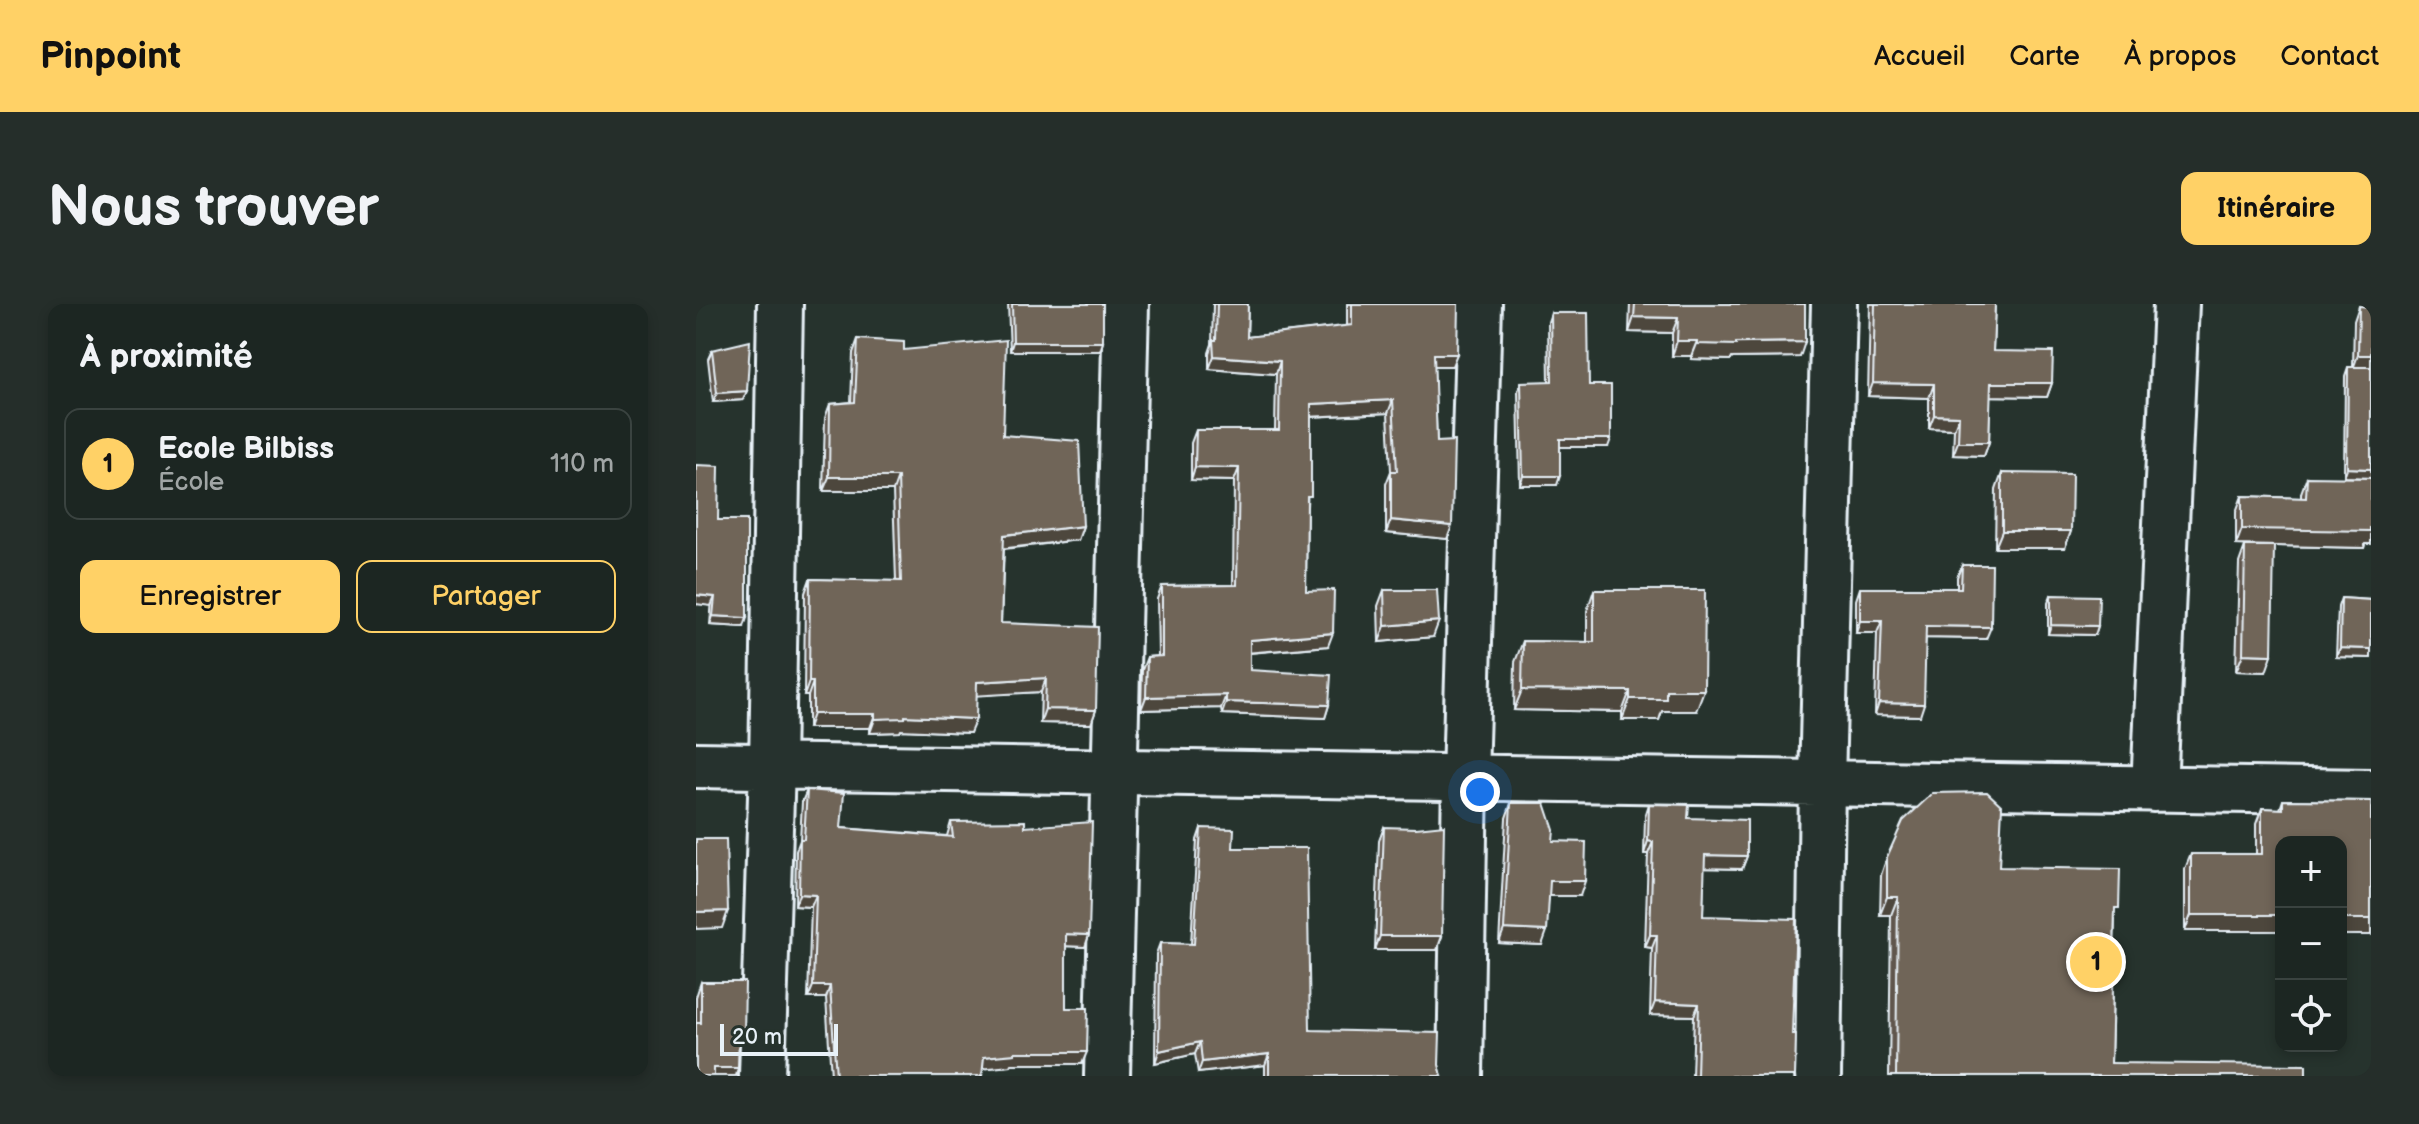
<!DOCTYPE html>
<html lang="fr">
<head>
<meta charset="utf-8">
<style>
	:root { --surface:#1c2622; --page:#252e2a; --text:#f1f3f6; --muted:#a0a5a5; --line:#3a4340; --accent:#ffd166 }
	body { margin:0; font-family:"Balsamiq Sans",sans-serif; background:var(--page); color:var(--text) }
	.controls { position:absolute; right:24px; bottom:24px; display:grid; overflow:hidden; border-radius:16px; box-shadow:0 4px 12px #0003 }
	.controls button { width:72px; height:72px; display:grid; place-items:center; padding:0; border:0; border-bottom:2px solid var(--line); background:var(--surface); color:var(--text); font:40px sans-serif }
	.scale { position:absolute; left:24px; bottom:20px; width:118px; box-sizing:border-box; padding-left:8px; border:4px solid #e8f1f8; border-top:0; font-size:22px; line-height:28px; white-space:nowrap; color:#e8f1f8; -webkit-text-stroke:6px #26332d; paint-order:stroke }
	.you { position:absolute; left:784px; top:488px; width:28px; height:28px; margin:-20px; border:6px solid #fff; border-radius:50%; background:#1a73e8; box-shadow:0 0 0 12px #1a73e833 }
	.badge { display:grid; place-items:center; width:52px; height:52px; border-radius:50%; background:var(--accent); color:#111; font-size:26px; font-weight:700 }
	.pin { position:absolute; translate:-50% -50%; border:4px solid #fff; box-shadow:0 2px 8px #0006 }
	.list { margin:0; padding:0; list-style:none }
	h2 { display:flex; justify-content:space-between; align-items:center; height:104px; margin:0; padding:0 32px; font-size:34px }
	h2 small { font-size:26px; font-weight:400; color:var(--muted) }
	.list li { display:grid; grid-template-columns:52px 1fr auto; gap:24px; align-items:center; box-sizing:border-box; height:112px; margin:0 16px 16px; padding:0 16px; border:2px solid var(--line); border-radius:16px }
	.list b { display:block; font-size:30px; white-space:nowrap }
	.list p { margin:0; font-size:26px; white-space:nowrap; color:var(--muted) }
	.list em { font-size:26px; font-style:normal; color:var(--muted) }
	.actions { display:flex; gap:16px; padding:24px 32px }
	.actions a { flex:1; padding:18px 0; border:2px solid var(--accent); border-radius:16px; text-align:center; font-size:28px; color:var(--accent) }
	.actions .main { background:var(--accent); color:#111 }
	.icon { flex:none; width:44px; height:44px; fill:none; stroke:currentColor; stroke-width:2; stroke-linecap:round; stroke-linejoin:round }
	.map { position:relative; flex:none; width:1675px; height:772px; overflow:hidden; border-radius:16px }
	header { display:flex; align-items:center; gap:48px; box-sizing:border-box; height:112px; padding:0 40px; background:var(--accent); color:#111 }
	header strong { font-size:38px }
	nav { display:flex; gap:44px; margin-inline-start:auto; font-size:28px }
	.intro { display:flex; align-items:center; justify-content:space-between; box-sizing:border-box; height:192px; padding:0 48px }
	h1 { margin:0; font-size:56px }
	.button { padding:20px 36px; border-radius:16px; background:var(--accent); color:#111; font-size:28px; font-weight:700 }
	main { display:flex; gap:48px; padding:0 48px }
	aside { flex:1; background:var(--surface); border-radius:16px; box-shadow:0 4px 12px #0003 }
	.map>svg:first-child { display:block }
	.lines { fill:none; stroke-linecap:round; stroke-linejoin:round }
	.minor-casing { stroke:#e8f1f8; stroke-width:50 }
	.minor { stroke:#26332d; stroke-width:44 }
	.wall { fill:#60574d; stroke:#e8f1f8; stroke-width:2 }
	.shaded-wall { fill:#4e473e; stroke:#e8f1f8; stroke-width:2 }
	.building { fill:#706559; stroke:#e8f1f8; stroke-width:2 }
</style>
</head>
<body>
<header>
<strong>Pinpoint</strong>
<nav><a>Accueil</a><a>Carte</a><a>À propos</a><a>Contact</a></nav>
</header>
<div class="intro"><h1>Nous trouver</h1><a class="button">Itinéraire</a></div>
<main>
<aside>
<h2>À proximité<small></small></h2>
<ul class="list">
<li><span class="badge">1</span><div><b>Ecole Bilbiss</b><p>École</p></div><em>110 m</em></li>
</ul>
<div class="actions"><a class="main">Enregistrer</a><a>Partager</a></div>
</aside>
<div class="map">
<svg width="1675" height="772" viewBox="0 0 1675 772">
	<rect width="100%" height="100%" fill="#26332d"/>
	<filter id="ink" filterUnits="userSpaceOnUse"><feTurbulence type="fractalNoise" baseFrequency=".0125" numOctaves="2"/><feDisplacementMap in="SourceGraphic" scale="16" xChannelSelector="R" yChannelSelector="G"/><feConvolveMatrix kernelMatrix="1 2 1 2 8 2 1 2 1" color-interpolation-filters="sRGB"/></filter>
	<g filter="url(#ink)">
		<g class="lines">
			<defs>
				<path id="minor" d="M0,461L1675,488
					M1458,485L1480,0
					M66,772L76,462L84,0
					M411,772L430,0
					M764,772L769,473L783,0
					M1122,772L1126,479L1138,0"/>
			</defs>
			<use href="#minor" class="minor-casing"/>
			<use href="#minor" class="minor"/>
		</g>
		<path class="wall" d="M312,0H407V38L404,47H314Z
			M517,0H552L551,33L651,22V0H762L756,62H738L741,138L751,235L690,229V180L695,167L692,109L615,113L611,203L610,287L632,342L554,349V366L633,401L629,414L526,410L525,404L445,406L446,366L451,353L462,352L461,295L466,282L537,281L538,177L495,176V139L500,126H579L580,70L513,65V49L516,40Z
			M934,0H1109L1104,53L1036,54L1035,56L995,55V52H976V29L933,28Z
			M1174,0H1299L1297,47L1356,79L1351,93L1294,92L1293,138L1288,152L1257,151L1258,125L1233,124V94L1172,92Z
			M1663,2L1675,174L1648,173L1649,72L1652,63H1657L1658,17Z
			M855,9L893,81L912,143H864L861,181H824L822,87L825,78H853L852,18Z
			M162,35L208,46L307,131L387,222L382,236L308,245L305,319L400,406L395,420L344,419L345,388L280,391L274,429L205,426L204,428L174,429V424H112V392H108L109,289L114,275L200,277L197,187H127L129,114L134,100L155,98L157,49Z
			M16,46L47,96L17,98L12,55Z
			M1306,169L1375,227L1369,244H1299L1300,186Z
			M1611,173L1669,240L1668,244L1540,241V208L1546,192L1605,194V189Z
			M22,216L48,323L14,321Z
			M1549,242L1570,368L1540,367L1543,259Z
			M1266,261L1290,335L1230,334L1224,412L1179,411L1181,329H1160V296L1164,284H1261V273Z
			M688,286L737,333L683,338L682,302Z
			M898,286L1000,407H966L963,416H926V408L818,406L819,358L827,337L891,338V307Z
			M1355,291L1402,322L1399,331L1352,330V299Z
			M1645,294L1675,296V354L1640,353L1642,303Z
			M111,486L145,524L251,532L255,518L329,523L393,631L389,643L370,642V704L386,760H316L315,762L287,764L286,772H135L130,694H112L115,603L99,602L100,547L104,536L106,498Z
			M1587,496L1675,497V631H1645V538H1585V627H1489V565L1495,550H1560V520L1566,504L1584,505Z
			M815,499L857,537L884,592H853L846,641L803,639L810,514Z
			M953,500L992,514L1051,552L1046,565L1008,564L1007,612L1096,730L1099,772H996L998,712L954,711L956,644L949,643L952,550H948L949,513Z
			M688,523L746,632L741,646H679L683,537Z
			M505,524L537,544L614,726L743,761L746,772H569V761L502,769L499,750L459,759L460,650L464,639L495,640L501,536Z
			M1191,553L1303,563L1419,615L1415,759L1610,772H1193L1195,611H1184L1185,571Z
			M5,678L43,744L0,772V693Z"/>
		<path class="shaded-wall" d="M938,13L982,14L976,29L933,28Z
			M981,37H1001L995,52H976Z
			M317,38H407L404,47H314Z
			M1109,38L1104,53L1036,54L1035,56L995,55L1001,40Z
			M738,50H761L756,62H733Z
			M1662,51H1675V65H1657Z
			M518,52L584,57L580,70L513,65Z
			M1177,79L1238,80L1233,94L1172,92Z
			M1295,79H1356L1351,93L1290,92Z
			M51,87L47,96L17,98L21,89Z
			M697,96L692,109L610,113L615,100Z
			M1238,111L1263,112L1258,125L1233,124Z
			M864,135H915L912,143H861Z
			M1262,138H1293L1288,152L1257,151Z
			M499,163L543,164L538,177L495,176Z
			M1651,164L1675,165V174L1648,173Z
			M827,172H864L861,181H824Z
			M133,173H202L197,187H127Z
			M695,216L756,222L751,235L690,229Z
			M387,222L382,236L303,245L308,231Z
			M1675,224V240H1669L1668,244L1540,241L1546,225Z
			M1306,227H1375L1369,244H1299Z
			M0,291L19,293L15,302L0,300Z
			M17,312L51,314L48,323L14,321Z
			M743,317L737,333L683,338L689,322Z
			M1164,317H1186L1181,329H1160Z
			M1355,321L1402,322L1399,331L1352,330Z
			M1230,322L1295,323L1290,335L1226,334Z
			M637,329L632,342L549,349L554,336Z
			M1644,344L1675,345V354L1640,353Z
			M1547,350L1576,351L1570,368L1540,367Z
			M350,374L345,388L276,392L281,378Z
			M113,378H117L112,392H108Z
			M826,386L934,387L926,408L818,406Z
			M970,386H1008L1000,407H966L963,416H926L934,395Z
			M530,391L525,404L445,406L450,393Z
			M530,398L633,401L629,414L526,410Z
			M1183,399L1228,400L1224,412L1179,411Z
			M349,405L400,406L395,420L344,419Z
			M117,410H179L174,424H112Z
			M209,412L280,415L274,429L205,426L204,428L174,429L179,415Z
			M952,537L957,538L952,550H948Z
			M1009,551L1051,552L1046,565L1004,564Z
			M854,577H889L884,592H848Z
			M103,590L120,591L115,603L99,602Z
			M1191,593H1202L1195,611H1184Z
			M32,607L26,624L0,625V608Z
			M1495,611H1585V627H1489Z
			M1645,615H1675V631H1645Z
			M808,625L851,627L846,641L803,639Z
			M370,630L393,631L389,643L366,642Z
			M954,631H961L956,644L949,643Z
			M684,632H746L741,646H679Z
			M117,682H134L130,694H112Z
			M959,698L1003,700L998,712L954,711Z
			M504,738L499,750L459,759L463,747Z
			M319,748H391L386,760H316L315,762L283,765L288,753Z
			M573,750L569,761L502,769L506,758Z
			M18,764H42L40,772H15Z"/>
		<path class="building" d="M316,0H407V38H317Z
			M521,0H552L551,33L656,21V0H762L761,50H738L741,138L758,137L756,222L695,216V167H701L697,96L615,100V192H611L610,287L638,286L637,329L554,336V366L635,371L633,401L530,398V391L450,393L451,353L466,352V282L541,281L543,164L499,163L500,126H583L584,57L518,52L517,36H520Z
			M939,0H1109V38L1040,39V41L1001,40V37H981L982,14L938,13Z
			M1179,0H1299L1297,47L1357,48L1356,79H1295L1293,138H1262L1263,112L1238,111V80L1177,79Z
			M1663,2L1675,3V51H1662Z
			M855,9H892L893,81H915V135H864V172H827L825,78L856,77Z
			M162,35L208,38V46L310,36L307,131L383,137L387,222L308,231L305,319L402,323L400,406L349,405L350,374L281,378L280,415L209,412V414L179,415V410H117V378H113L114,275L205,277L202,173H133L134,100L159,98Z
			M54,37L51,87L21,89L16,46Z
			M1652,63H1675V165L1651,164Z
			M0,161L23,162L22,216H51V314L17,312L19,293L0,291Z
			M1306,169L1376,170L1375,227H1306Z
			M1611,173L1675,174V224H1674V227L1546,225V192L1610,194Z
			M1549,242H1578L1576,351L1547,350Z
			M1266,261H1296L1295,323L1230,322L1228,400L1183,399L1186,317H1164V284H1265Z
			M688,286H741L743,317L689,322Z
			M898,286H1009L1008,386H970V395H934V387L826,386L827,337L898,338Z
			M1355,291L1403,292L1402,322L1355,321Z
			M1645,294L1675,296V345L1644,344Z
			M111,486L148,489L145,524L257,533L255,518L329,517V523L396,518L393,631L370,630V704H392L391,748H319V750L288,753L286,772H140L134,682H117L120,591L103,590L104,535H108Z
			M1291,488L1306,502L1303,563L1424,565L1423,604H1419L1415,759L1610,761V772H1200L1202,593H1191V553L1207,517L1237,489Z
			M1587,496L1675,497V615H1645V538H1585V611H1495V550H1566V504L1587,505Z
			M815,499H849L858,526L857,537L890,538L889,577H854L851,627L808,625Z
			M953,500L993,501L992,514L1051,516V552L1009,551L1007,612L1100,615L1096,730H1100L1099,772H1001L1003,700L959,698L961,631H954L957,538L952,537Z
			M748,521L746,632H684L688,523L720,524Z
			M505,524L538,525L537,544H611L614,726L744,729L743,761L746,772H573V750L506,758L504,738L463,747L464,639L498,640Z
			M0,535H30L32,607L0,608Z
			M5,678H49L48,731H43L42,764H18V772H0V719H5Z"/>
	</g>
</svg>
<div class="controls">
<button>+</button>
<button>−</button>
<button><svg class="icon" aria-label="locate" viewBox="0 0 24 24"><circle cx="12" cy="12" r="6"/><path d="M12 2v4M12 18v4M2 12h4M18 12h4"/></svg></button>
</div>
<div class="scale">20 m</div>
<div class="you"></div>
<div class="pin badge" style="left:1400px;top:658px">1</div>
</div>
</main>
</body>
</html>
